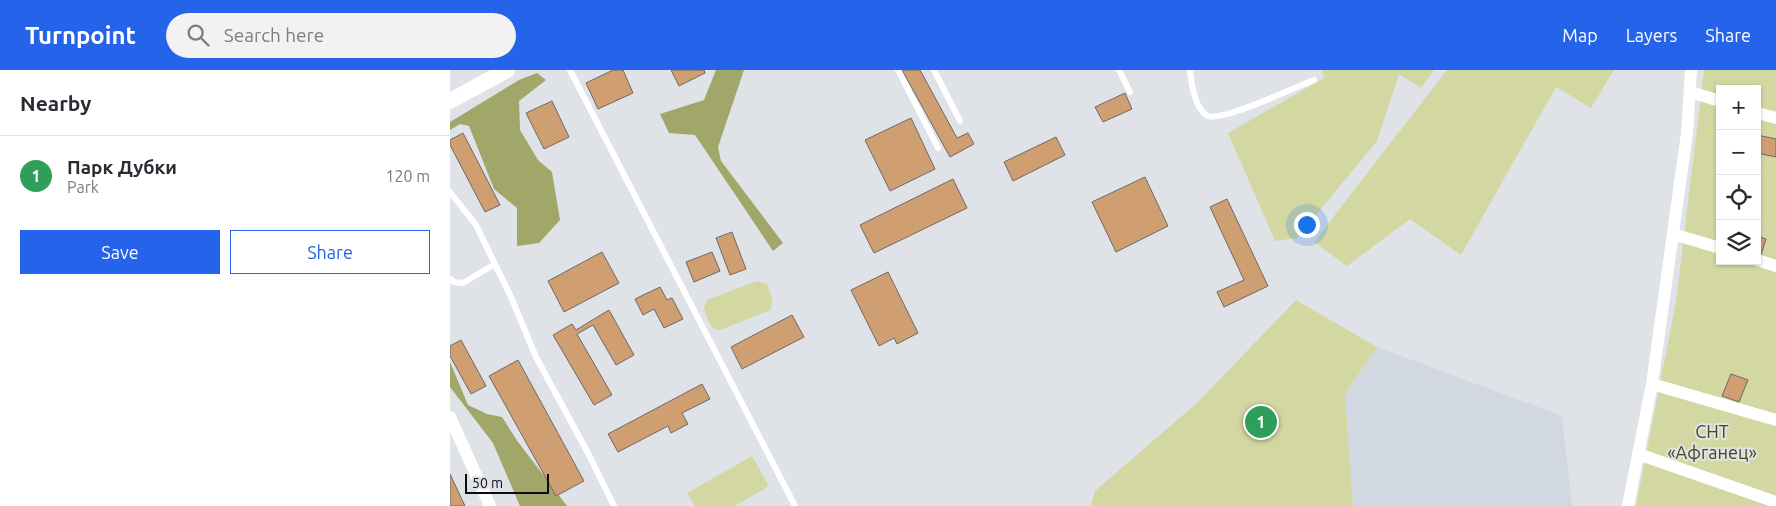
<!DOCTYPE html>
<html lang="en">
<head>
<meta charset="utf-8">
<style>
	:root { --surface:#fff; --page:#f2f2f3; --text:#2b2b33; --muted:#7c7c81; --line:#e1e1e2; --accent:#2563eb }
	body { margin:0; font-family:Ubuntu,sans-serif; background:var(--page); color:var(--text) }
	.controls { position:absolute; right:15px; top:15px; display:grid; overflow:hidden; border-radius:0px; box-shadow:0 1px 4px #0004 }
	.controls button { width:45px; height:45px; display:grid; place-items:center; padding:0; border:0; border-bottom:1px solid var(--line); background:var(--surface); color:var(--text); font:25px sans-serif }
	.scale { position:absolute; left:15px; bottom:12px; width:84px; box-sizing:border-box; padding-left:5px; border:2px solid #0c0c0e; border-top:0; font-size:14px; line-height:18px; white-space:nowrap; color:#0c0c0e; -webkit-text-stroke:4px #dfe2e6; paint-order:stroke }
	.you { position:absolute; left:856px; top:154px; width:18px; height:18px; margin:-12px; border:4px solid #fff; border-radius:50%; background:#1a73e8; box-shadow:0 0 0 8px #1a73e833 }
	.badge { display:grid; place-items:center; width:32px; height:32px; border-radius:50%; background:var(--accent); color:#fff; font-size:16px; font-weight:700 }
	.pin { position:absolute; translate:-50% -50%; border:2px solid #fff; box-shadow:0 1px 5px #0006 }
	.list { margin:0; padding:0; list-style:none }
	h2 { display:flex; justify-content:space-between; align-items:center; height:65px; margin:0; padding:0 20px; font-size:21px }
	h2 small { font-size:16px; font-weight:400; color:var(--muted) }
	.list li { display:grid; grid-template-columns:32px 1fr auto; gap:15px; align-items:center; box-sizing:border-box; height:80px; padding:0 20px; border-top:1px solid var(--line) }
	.list b { display:block; font-size:19px; white-space:nowrap }
	.list p { margin:0; font-size:16px; white-space:nowrap; color:var(--muted) }
	.list em { font-size:16px; font-style:normal; color:var(--muted) }
	.actions { display:flex; gap:10px; padding:15px 20px }
	.actions a { flex:1; padding:11px 0; border:1px solid var(--accent); border-radius:0px; text-align:center; font-size:18px; color:var(--accent) }
	.actions .main { background:var(--accent); color:#fff }
	.icon { flex:none; width:28px; height:28px; fill:none; stroke:currentColor; stroke-width:2; stroke-linecap:round; stroke-linejoin:round }
	.map { position:relative; flex:none; width:1326px; height:436px; overflow:hidden }
	header { display:flex; align-items:center; gap:30px; box-sizing:border-box; height:70px; padding:0 25px; background:var(--accent); color:#fff }
	header strong { font-size:24px }
	nav { display:flex; gap:28px; margin-inline-start:auto; font-size:18px }
	.search { width:350px; height:45px; background:var(--page); display:flex; align-items:center; gap:12px; box-sizing:border-box; padding:0 18px; border-radius:28px; color:var(--muted); font-size:19px }
	main { display:flex }
	aside { flex:1; background:var(--surface) }
	.map>svg:first-child { display:block }
	.built { fill:#d1d8e2 }
	.green { fill:#d3d8a2; fill-rule:evenodd }
	.forest { fill:#a1a669 }
	.building { fill:#cf9f72; stroke:#6d6966 }
	.lines { fill:none; stroke-linecap:round; stroke-linejoin:round }
	.service { stroke:#fff; stroke-width:6 }
	.minor { stroke:#fff; stroke-width:12 }
	.tertiary { stroke:#fff; stroke-width:16 }
	.labels { text-anchor:middle; stroke-width:4; stroke-linejoin:round; paint-order:stroke }
	.park-label { font-size:18px; fill:#464819; stroke:#dfe2e6 }
</style>
</head>
<body>
<header>
<strong>Turnpoint</strong>
<div class="search"><svg class="icon" aria-label="search" viewBox="0 0 24 24"><circle cx="10" cy="10" r="6"/><path d="M15 15l6 6"/></svg>Search here</div>
<nav><a>Map</a><a>Layers</a><a>Share</a></nav>
</header>
<main>
<aside>
<h2>Nearby<small></small></h2>
<ul class="list">
<li><span class="badge" style="background:#2e9e5b">1</span><div><b>Парк Дубки</b><p>Park</p></div><em>120 m</em></li>
</ul>
<div class="actions"><a class="main">Save</a><a>Share</a></div>
</aside>
<div class="map">
<svg width="1326" height="436" viewBox="0 0 1326 436">
	<rect width="100%" height="100%" fill="#dfe2e6"/>
	<path class="built" d="M927,277L1112,346L1122,436H903L895,324Z"/>
	<path class="green" d="M872,0H984L971,18L949,4L927,71L847,168L825,171L778,63L874,8Z
		M997,0H1164L1141,38L1106,17L1011,185L960,149L897,196L864,172Z
		M1254,0H1326V436H1186L1226,232ZM1270,19H1307V191H1270Z
		M307,211L317,214C320,223 325,231 320,240L270,260C259,259 257,247 254,238L257,230Z
		M846,230L927,277L895,324L903,436H641L645,421L748,332Z
		M302,386L319,416L285,436H245L237,423Z"/>
	<path class="forest" d="M266,0H294L268,77L271,91L333,173L323,181L245,65L219,63L210,44L254,30Z
		M87,3L96,10L69,31L70,60L88,90L102,102L110,150L89,173L67,176V138L44,119L19,56L10,54L0,60V52L69,10Z
		M0,292L18,335L37,344L52,347L68,372L117,436H70L43,373L0,317Z"/>
	<path class="building" d="M163,0H173L183,23L148,39L136,13Z
		M221,0H254L255,3L229,16Z
		M452,0H470L507,68L518,63L524,74L500,87Z
		M675,23L682,39L653,52L645,37Z
		M102,31L119,67L94,79L76,43Z
		M461,48L485,99L440,121L415,70Z
		M13,63L50,135L35,142L0,75V70Z
		M1307,65L1326,69V87L1307,83Z
		M606,67L615,85L563,111L554,92Z
		M695,107L718,156L666,182L642,132Z
		M503,109L517,138L424,183L410,155Z
		M777,129L818,216L774,237L767,222L794,210L760,137Z
		M282,162L296,199L280,205L266,168Z
		M1307,166L1316,169L1310,188L1307,187Z
		M152,182L169,213L114,242L98,211Z
		M262,182L270,201L244,212L236,192Z
		M438,202L468,263L447,274L444,268L429,276L401,220Z
		M210,217L217,230L222,228L233,249L214,258L204,239L193,245L185,229Z
		M159,240L184,285L166,295L143,255L127,264L162,325L144,335L103,265L122,254L126,260Z
		M342,245L354,267L292,299L281,277Z
		M11,270L36,316L21,324L0,286V276Z
		M68,290L134,411L106,426L39,306Z
		M1281,304L1298,310L1289,332L1272,326Z
		M252,314L260,329L232,343L238,354L221,363L218,356L168,382L158,364Z
		M0,404L15,436H0Z"/>
	<g class="lines">
		<path class="service" d="M120,0L345,436
			M448,0L488,78
			M484,0L510,51
			M669,0L680,22
			M740,0C741,12 745,40 758,46C772,52 846,17 864,10
			M0,122L26,155L61,227L86,287L139,385L164,436
			M0,209L4,212L13,213L45,194"/>
		<path class="minor" d="M1240,22L1270,31
			M1307,43L1326,48
			M1223,164L1270,178
			M1307,190L1326,196
			M1202,314L1326,350
			M0,347L40,436
			M1188,384L1326,432
			M1178,436L1202,314L1237,63L1241,0"/>
		<path class="tertiary" d="M0,31L57,0"/>
	</g>
	<g class="labels">
		<g class="park-label">
			<text x="1262" y="368">СНТ<tspan x="1262" dy="21">«Афганец»</tspan></text>
		</g>
	</g>
</svg>
<div class="controls">
<button>+</button>
<button>−</button>
<button><svg class="icon" aria-label="locate" viewBox="0 0 24 24"><circle cx="12" cy="12" r="6"/><path d="M12 2v4M12 18v4M2 12h4M18 12h4"/></svg></button>
<button><svg class="icon" aria-label="layers" viewBox="0 0 24 24"><path d="M12 4l9 5-9 5-9-5zM3 14l9 5 9-5"/></svg></button>
</div>
<div class="scale">50 m</div>
<div class="you"></div>
<div class="pin badge" style="left:811px;top:352px;background:#2e9e5b">1</div>
</div>
</main>
</body>
</html>
